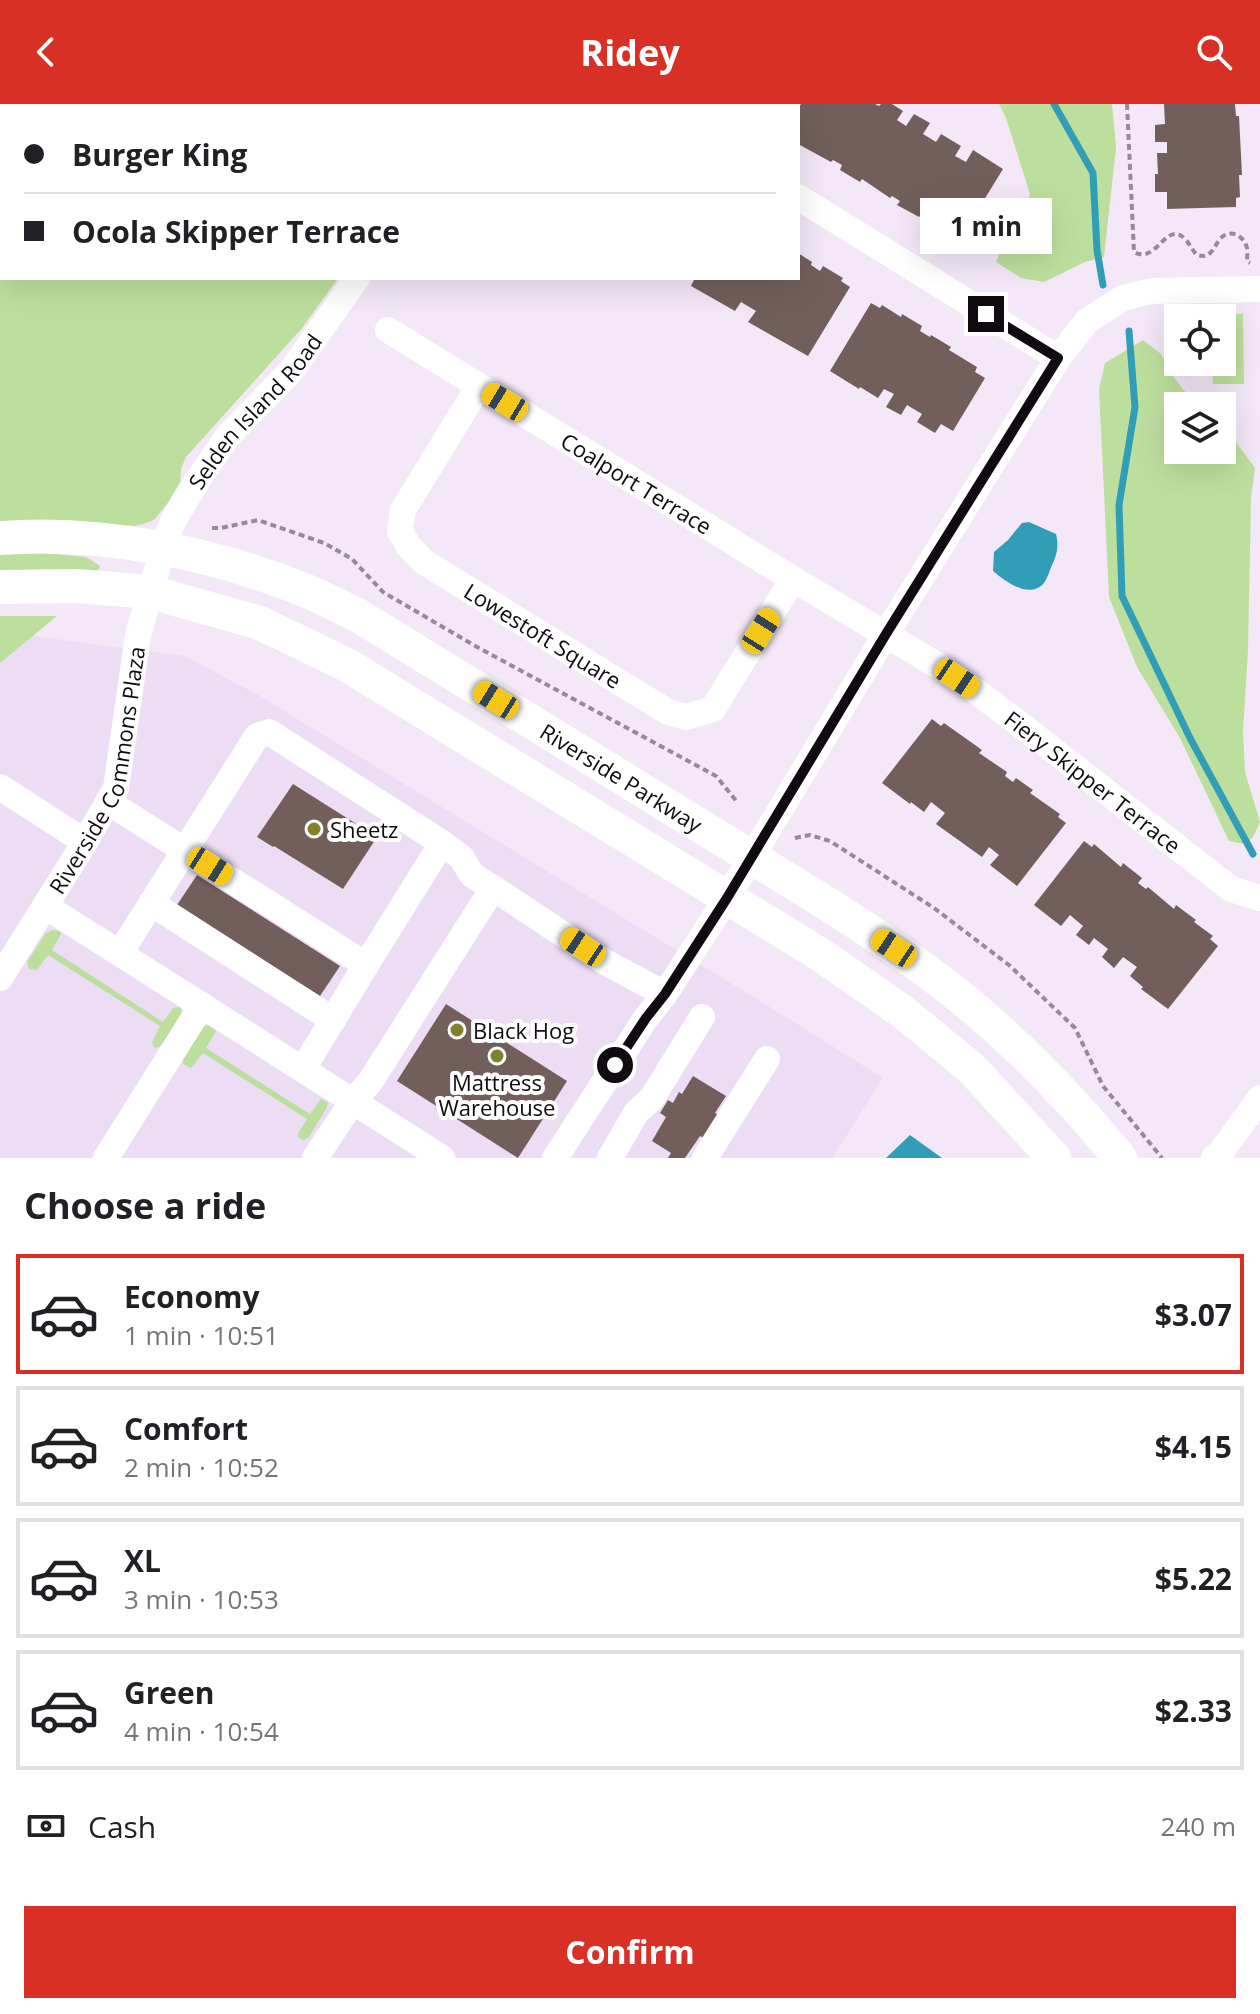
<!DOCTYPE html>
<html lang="en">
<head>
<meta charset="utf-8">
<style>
  :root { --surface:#fff; --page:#f2f2f2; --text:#202124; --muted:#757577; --line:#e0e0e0; --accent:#d93025 }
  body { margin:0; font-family:"Open Sans",sans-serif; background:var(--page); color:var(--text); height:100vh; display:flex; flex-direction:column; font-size:30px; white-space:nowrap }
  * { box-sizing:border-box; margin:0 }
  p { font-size:26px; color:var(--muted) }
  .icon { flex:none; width:44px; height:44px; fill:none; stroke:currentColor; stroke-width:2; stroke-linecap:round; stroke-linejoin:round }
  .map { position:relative; height:1054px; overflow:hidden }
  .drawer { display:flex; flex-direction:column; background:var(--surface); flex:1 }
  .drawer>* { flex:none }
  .hud { position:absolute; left:0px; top:0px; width:800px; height:176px; box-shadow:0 8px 32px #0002; display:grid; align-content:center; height:176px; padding:0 24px; background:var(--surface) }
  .tools { position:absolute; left:1164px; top:200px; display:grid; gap:16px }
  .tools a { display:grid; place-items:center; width:72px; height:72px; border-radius:0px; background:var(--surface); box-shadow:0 8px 32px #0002; font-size:40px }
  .end { position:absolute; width:36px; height:36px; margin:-18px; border:10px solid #0f0b11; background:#fff; box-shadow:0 0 0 4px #fff }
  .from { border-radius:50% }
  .bubble { position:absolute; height:56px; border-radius:0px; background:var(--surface); box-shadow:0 8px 32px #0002; font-size:26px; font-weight:700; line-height:56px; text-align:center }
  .car { position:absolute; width:24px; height:48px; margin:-24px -12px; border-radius:10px; box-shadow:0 0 6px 2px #0007; background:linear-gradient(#f5c518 24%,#345 0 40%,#f5c518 0 76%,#345 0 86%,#f5c518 0) }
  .hud b { display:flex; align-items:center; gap:28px; height:76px; font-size:30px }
  .hud b+b { border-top:2px solid var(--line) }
  .hud i { width:20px; height:20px; background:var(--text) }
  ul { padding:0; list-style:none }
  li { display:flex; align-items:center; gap:24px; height:120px; margin:0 16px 12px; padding:0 8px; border:4px solid var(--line); border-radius:0px }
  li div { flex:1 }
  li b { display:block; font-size:30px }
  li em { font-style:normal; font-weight:700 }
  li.selected { border-color:var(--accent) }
  li>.icon { width:72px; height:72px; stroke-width:1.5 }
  h2 { padding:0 24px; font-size:36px; line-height:96px }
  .pay { display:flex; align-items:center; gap:20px; height:88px; padding:0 24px; font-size:30px }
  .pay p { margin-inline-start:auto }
  .button { display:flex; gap:16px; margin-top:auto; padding:16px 24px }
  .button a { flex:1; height:92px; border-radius:0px; background:var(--accent); color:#fff; font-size:32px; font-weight:700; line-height:92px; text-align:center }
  header { display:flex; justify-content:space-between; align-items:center; height:104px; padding:0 24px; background:var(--accent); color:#fff; font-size:36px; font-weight:700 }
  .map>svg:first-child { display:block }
  .built { fill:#ecdcf4 }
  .green { fill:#bddf9d }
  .water { fill:#309eb7 }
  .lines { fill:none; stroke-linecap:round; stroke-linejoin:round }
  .stream { stroke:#309eb7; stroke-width:7 }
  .building { fill:#725f5c }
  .path { stroke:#948b97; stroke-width:4; stroke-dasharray:6 4; stroke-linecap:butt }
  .minor { stroke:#fff; stroke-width:26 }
  .major { stroke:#fff; stroke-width:34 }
  .route { stroke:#0f0b11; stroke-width:10 }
  .poi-dot { fill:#828028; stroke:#fff; stroke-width:3 }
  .labels { text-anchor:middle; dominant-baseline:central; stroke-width:8; stroke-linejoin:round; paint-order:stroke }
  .street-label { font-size:22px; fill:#0f0b11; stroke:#fff }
  .poi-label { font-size:22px; fill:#0f0b11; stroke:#fff; text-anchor:start }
</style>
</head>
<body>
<header><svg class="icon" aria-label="back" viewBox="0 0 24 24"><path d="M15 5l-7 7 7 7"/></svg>Ridey<svg class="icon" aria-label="search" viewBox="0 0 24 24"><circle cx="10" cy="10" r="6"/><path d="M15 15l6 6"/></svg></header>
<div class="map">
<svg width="1260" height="1054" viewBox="0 0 1260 1054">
  <rect width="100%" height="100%" fill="#f3e7f8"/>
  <!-- built -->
  <path class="built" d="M32 532 185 552 258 591 760 897 883 974 832 1054H0V559Z"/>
  <!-- green -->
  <path class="green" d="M0 0H464L463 2H2V174H338L303 223 186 353 181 365 180 378 167 400 154 416 143 420 134 422 46 416 0 418Z
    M999 0H1112L1116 43 1104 153 1085 158 1044 178 1021 174 996 158 1009 126 1022 114 1030 90 1006 14Z
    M1212 210H1243L1244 280H1213L1212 258H1222V214H1212Z
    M1143 236 1161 250 1173 272 1196 302H1178V346H1222V322L1228 327 1255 364 1251 394 1248 546 1243 627 1245 668 1260 718 1253 733 1245 740 1229 737 1180 634 1137 563 1109 493 1099 285 1105 259Z
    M34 448 86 453 100 462 99 465 96 467H0V450Z
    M0 512H57L0 559Z
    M52 826 60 827 61 830 52 846 163 918 173 904 180 903 182 910 162 941 156 944 153 942 152 938 160 922 48 851 37 866 29 865 27 858 45 830Z
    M209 921 216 927 206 944 310 1010 321 995 328 998 327 1003 309 1033 304 1036 299 1034 298 1030 307 1015 203 949 191 964 183 960V955L204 922Z"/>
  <!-- water -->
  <path class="water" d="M1029 418 1056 430C1059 442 1057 451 1052 461 1050 466 1047 475 1044 479 1029 496 1005 477 993 467L994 448 1008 436 1022 419Z
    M910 1031 942 1054H886Z"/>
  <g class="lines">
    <!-- stream -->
    <path class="stream" d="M1054 0 1093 69 1097 146 1103 181
      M1129 227 1135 303 1119 401 1122 492 1190 634 1253 750"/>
  </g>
  <!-- building -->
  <path class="building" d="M801 0H875L879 2 881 0H892L903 7 897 16 906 22 914 10 930 19 923 30 936 38 941 30 961 42 955 52 966 58 973 46 1003 65 960 135 950 129 949 131 928 118 930 116 921 111 919 113 897 101 900 97 892 92 890 94 862 75 860 78 840 66 842 61 833 56 831 58 798 40V5Z
    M1164 0H1235L1236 12H1239L1242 71H1239L1240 93 1236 94V103L1167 105V88H1155V70H1158L1157 49H1167V38H1155V21L1165 20Z
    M798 149 812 158 811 161 820 167 823 162 843 174 841 177 850 183 808 252 748 218 756 207 741 198 735 207 691 182 695 174H798Z
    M871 199 880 204 882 201 901 213 902 210 922 222 920 227 930 233 931 231 951 243 949 246 977 263 975 268 985 274 953 327 941 320 935 329 917 318 922 310 907 301 901 311 886 303 894 290 884 285 878 294 860 283 859 285 830 267Z
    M932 615 941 622 944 619 982 646 979 649 1007 668 1005 672 1013 678 1016 674 1033 686 1030 689 1060 710 1058 713 1066 719 1017 782 990 761 999 751 989 743 982 753 936 720 945 709 931 698 924 708 911 698 910 700 882 679Z
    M293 680 377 733 343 785 274 742 273 743 257 733Z
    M1084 737 1092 743 1094 740 1121 763 1123 759 1142 774 1138 779 1146 785 1148 783 1174 805 1176 801 1196 816 1194 818 1213 832 1210 835 1218 842 1168 905 1141 885 1143 883 1130 872 1137 863 1123 853 1114 864 1102 853 1108 845 1094 834 1089 841 1076 831 1083 822 1070 811 1061 822 1034 801Z
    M197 771 340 862 320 892 177 801Z
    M446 900 567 977 518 1054 397 977Z
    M693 972 726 992 715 1009 719 1011 704 1034 700 1032 685 1054H668L671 1049 652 1037 666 1013 660 1009 668 996 673 999 679 988 682 990Z"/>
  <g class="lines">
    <!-- path -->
    <path class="path" d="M1127 0 1134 148C1157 161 1166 115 1185 135 1190 140 1192 146 1197 151 1202 152 1206 153 1210 149 1215 145 1217 137 1222 133 1232 125 1244 132 1247 144 1248 148 1247 153 1247 157L1250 159
      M212 424H221L258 416 324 439 352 455 383 488 477 543 716 672 738 699
      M795 734 810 731 830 737 934 804 1009 861 1075 924 1103 982 1162 1054"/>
    <!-- minor -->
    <g class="minor">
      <path d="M480 2 482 0"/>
      <path d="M736 2 738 0"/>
      <path d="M798 93 1058 254"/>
      <path id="s1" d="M388 226 793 475 937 561 977 588 1017 618 1231 785 1260 794"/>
      <path id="s2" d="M479 282 403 406 400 427 409 443 424 458 668 608 686 613 713 605 793 475"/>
      <path d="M0 683 85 738"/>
      <path d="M108 698 366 861 442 739"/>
      <path d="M151 799 333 916"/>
      <path d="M45 802 442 1054"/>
      <path d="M120 849 257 632 269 628 442 739 461 753 472 771 493 784"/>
      <path id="s3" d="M0 874 85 738 116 684 138 531 163 444 173 417 197 377 228 332 292 266 357 174"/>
      <path d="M303 965 366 861"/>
      <path d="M106 1054 202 901"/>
      <path d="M315 1054 353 997 370 978 493 784 605 858 665 890"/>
      <path d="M555 1054 646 914 665 890 727 794 886 530 1058 254 1087 217 1123 194 1151 187 1260 185"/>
      <path d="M610 1054 636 1009 652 994 702 913"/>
      <path d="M705 1054 767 955"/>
      <path d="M1214 1054 1221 1048 1260 994"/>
    </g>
    <!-- major -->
    <g class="major">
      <path id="s4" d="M0 434C101 426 215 449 309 488 326 495 342 504 359 512 467 578 576 645 684 712 765 762 852 812 929 869 1000 921 1064 986 1120 1054"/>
      <path d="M0 483 77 482 150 488 260 519 347 561 821 851 903 908 972 965 1054 1054"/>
    </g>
  </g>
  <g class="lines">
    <!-- route -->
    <path class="route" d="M615 961 646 914 665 890 727 794 886 530 1058 254 986 210"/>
  </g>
  <!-- markers -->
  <g class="poi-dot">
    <circle cx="314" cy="725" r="8"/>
    <circle cx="457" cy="926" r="8"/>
    <circle cx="497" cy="952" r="8"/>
  </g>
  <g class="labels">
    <!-- street labels -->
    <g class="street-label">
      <text stroke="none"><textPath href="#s3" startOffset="634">Selden Island Road</textPath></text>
      <text stroke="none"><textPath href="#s1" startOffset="292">Coalport Terrace</textPath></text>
      <text stroke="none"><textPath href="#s2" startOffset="346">Lowestoft Square</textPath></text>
      <text stroke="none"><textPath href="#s3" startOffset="234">Riverside Commons Plaza</textPath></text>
      <text stroke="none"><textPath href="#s4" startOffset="680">Riverside Parkway</textPath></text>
      <text stroke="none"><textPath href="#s1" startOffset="838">Fiery Skipper Terrace</textPath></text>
    </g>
    <!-- poi labels -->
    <g class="poi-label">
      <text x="330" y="725">Sheetz</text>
      <text x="473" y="926">Black Hog</text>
      <text x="497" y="978" text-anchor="middle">Mattress<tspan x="497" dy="25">Warehouse</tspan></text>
    </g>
  </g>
</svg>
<div class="tools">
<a><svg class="icon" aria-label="locate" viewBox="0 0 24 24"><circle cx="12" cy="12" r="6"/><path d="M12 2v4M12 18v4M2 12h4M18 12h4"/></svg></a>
<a><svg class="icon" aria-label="layers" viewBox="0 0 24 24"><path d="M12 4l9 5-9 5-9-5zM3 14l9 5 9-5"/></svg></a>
</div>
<i class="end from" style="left:615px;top:961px"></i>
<i class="end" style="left:986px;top:210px"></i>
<div class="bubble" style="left:920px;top:94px;width:132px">1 min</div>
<i class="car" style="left:505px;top:298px;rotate:301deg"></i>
<i class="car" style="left:761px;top:527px;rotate:32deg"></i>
<i class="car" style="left:957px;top:574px;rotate:124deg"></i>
<i class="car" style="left:496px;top:596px;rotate:302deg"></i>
<i class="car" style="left:210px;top:762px;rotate:122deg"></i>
<i class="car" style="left:583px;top:843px;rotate:303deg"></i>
<i class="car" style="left:894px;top:844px;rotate:303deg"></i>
<div class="hud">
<b><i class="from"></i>Burger King</b>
<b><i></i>Ocola Skipper Terrace</b>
</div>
</div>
<section class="drawer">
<h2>Choose a ride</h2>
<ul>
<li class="selected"><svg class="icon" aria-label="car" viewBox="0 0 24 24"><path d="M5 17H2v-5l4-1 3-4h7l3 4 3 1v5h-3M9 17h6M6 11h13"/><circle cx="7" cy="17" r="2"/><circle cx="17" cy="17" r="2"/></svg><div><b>Economy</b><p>1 min · 10:51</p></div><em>$3.07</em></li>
<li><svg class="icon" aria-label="car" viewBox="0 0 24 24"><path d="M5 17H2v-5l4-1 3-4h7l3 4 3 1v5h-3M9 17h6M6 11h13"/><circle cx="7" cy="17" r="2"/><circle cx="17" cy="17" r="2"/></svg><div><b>Comfort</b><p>2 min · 10:52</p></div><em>$4.15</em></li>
<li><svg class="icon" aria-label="car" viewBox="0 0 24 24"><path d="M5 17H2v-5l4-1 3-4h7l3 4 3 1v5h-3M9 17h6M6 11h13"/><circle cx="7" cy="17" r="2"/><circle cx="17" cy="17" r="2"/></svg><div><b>XL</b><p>3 min · 10:53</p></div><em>$5.22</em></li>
<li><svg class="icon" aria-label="car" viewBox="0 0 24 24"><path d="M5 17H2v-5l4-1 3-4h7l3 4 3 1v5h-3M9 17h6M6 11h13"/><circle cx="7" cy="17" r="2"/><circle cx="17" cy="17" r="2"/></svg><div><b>Green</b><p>4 min · 10:54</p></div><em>$2.33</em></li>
</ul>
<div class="pay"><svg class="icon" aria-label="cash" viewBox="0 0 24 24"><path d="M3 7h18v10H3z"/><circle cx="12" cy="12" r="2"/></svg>Cash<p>240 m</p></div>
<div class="button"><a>Confirm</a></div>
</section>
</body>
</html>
